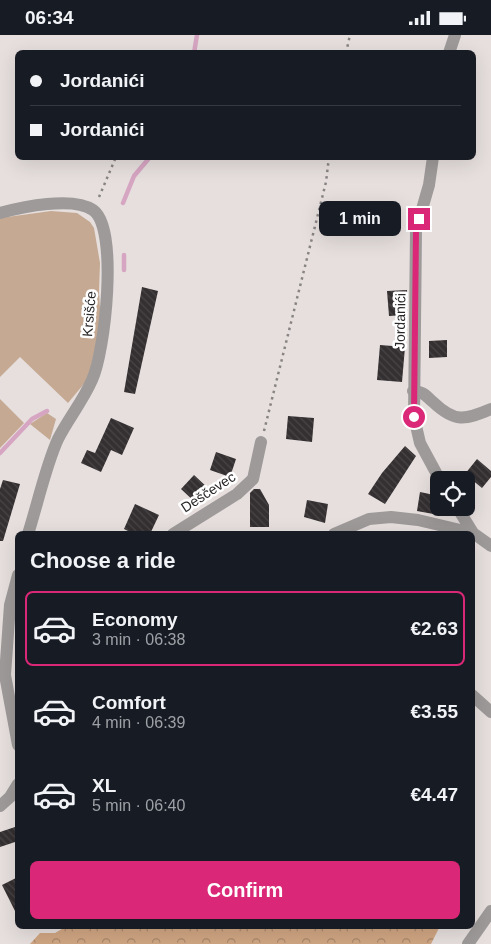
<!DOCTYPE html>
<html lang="en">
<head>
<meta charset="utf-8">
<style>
  :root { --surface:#171b24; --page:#242831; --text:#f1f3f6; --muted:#9ea1a6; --line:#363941; --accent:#db2777 }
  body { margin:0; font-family:Arial,sans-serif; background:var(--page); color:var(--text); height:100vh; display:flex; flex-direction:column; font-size:19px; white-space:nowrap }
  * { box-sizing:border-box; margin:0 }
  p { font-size:16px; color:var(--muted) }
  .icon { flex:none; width:28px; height:28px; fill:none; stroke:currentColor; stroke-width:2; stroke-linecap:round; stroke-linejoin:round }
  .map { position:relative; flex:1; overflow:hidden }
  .drawer { position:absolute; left:15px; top:496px; width:460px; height:398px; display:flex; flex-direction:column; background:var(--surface); border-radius:8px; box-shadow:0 5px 20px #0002 }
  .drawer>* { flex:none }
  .top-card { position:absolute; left:15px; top:15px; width:461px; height:110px; border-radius:8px; box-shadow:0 5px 20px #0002; display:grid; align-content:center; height:110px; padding:0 15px; background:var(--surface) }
  .fabs { position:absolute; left:430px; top:436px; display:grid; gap:10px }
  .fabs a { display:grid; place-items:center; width:45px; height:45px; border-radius:8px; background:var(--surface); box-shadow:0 5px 20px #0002; font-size:25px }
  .end { position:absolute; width:22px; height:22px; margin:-11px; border:6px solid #db2777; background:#fff; box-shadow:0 0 0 2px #fff }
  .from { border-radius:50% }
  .bubble { position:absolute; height:35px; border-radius:8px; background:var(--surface); box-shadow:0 5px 20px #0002; font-size:16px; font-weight:600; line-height:35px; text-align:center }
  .top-card b { display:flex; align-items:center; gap:18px; height:48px; font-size:19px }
  .top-card b+b { border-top:1px solid var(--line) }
  .top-card i { width:12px; height:12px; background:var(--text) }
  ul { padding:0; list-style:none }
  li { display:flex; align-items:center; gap:15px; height:75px; margin:0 10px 8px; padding:0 5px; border:2px solid transparent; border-radius:8px }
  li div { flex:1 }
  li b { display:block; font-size:19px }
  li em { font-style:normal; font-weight:600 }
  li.selected { border-color:var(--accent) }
  li>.icon { width:45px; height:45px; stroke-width:1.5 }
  h2 { padding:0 15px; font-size:22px; line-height:60px }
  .action { display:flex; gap:10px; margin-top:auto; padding:10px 15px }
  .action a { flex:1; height:58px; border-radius:8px; background:var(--accent); color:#fff; font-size:20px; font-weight:600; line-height:58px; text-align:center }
  .status { display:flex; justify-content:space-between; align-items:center; height:35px; padding:0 25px; background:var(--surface); direction:ltr }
  .status svg { height:14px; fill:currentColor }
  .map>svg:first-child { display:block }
  .grass { fill:#c5a992 }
  .forest { fill:url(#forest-crowns) }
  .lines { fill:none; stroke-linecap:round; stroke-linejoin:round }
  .stream { stroke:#d6a5c2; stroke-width:4.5 }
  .building { fill:url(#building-back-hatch) }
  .path { stroke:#898484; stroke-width:2.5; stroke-dasharray:2.5 4; stroke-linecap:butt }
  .street { stroke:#9d9a99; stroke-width:12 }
  .route { stroke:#db2777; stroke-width:6 }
  .labels { text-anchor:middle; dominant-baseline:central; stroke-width:5; stroke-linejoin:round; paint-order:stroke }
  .street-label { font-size:14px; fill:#2a2727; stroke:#fff }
</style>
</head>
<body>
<div class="status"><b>06:34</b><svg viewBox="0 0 49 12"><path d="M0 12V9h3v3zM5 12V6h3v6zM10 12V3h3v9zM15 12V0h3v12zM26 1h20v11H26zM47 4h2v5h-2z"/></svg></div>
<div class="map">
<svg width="491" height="909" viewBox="0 0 491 909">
  <defs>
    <pattern id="forest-crowns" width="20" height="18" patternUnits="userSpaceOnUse" patternTransform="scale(1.25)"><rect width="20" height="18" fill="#d0a683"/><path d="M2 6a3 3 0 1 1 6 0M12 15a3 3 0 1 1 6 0" fill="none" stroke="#a9876b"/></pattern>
    <pattern id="building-back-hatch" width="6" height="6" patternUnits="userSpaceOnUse" patternTransform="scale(1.25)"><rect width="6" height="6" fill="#342f30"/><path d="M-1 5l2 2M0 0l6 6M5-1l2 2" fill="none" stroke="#494445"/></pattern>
  </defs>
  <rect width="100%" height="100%" fill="#e6dfde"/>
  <!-- grass -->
  <path class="grass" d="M51 176 77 178 90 187 94 193 100 228 99 257 101 289 88 344 68 368 20 322 0 342V183Z
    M0 364 24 388 0 413Z
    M47 378 56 384 50 405 30 389Z"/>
  <!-- forest -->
  <path class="forest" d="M67 891H440L431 909H30L40 898H55Z"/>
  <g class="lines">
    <!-- stream -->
    <path class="stream" d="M194 18 197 0
      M123 168 134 141 150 122
      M124 220V235
      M0 418 32 384 47 376"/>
  </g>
  <!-- building -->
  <path class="building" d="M142 252 158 256 135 359 124 357Z
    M407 255V280L389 281 387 256Z
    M447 305V322L429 323V306Z
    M380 310 405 312 402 347 377 345Z
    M288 381 314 383 312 407 286 404Z
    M111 383 134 393 122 420 111 415 101 437 81 428 87 415 95 418Z
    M405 411 416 421 385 469 368 459 382 438Z
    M216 417 236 424 230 442 210 435Z
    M477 424 491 436V442L482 453 465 439Z
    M194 440 209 454 196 468 181 454Z
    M3 445 20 449 3 506H0V454Z
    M254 454H260L269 470V492H250V458Z
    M420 457 439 461V480L417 476Z
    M307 465 328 469 325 488 304 482Z
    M135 469 159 480 150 499H134L124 494Z
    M18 791V806L0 812V797Z
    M18 842V882L2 850Z"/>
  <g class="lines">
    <!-- path -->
    <path class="path" d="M346 18 350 0
      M99 162 116 122
      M264 396 326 147 329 122"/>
    <!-- street -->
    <path class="street" d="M449 18 455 0
      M433 122 429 150 416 195 414 382 420 408 440 445
      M0 178C22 172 73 161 93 175 119 193 105 318 92 345 83 366 68 384 58 404 46 430 37 471 28 499
      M413 356C424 357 425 360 433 367 455 388 465 385 491 374
      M457 472 473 498
      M173 499 237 459 253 444 261 407
      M334 499 369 484 391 482 418 485 473 498 491 511
      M18 540 10 570 5 640 18 710
      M472 660 491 677
      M0 771 10 762 18 749
      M468 909 491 876"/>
  </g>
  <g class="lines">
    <!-- route -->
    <path class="route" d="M414 382 416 195 419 184"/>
  </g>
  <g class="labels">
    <!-- street labels -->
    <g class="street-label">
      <text transform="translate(89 279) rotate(-85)">Krsišće</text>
      <text transform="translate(400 286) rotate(-89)">Jordanići</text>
      <text transform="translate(208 457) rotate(-33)">Deščevec</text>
    </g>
  </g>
</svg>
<div class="fabs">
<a><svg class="icon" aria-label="locate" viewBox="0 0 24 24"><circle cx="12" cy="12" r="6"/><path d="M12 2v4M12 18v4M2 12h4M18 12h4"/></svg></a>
</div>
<i class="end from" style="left:414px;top:382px"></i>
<i class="end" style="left:419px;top:184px"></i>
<div class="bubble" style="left:319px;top:166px;width:82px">1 min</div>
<div class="top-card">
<b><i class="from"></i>Jordanići</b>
<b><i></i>Jordanići</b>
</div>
<section class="drawer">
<h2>Choose a ride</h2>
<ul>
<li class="selected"><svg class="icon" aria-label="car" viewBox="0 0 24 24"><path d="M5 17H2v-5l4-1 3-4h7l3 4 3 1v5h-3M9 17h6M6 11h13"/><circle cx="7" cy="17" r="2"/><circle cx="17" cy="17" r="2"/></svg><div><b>Economy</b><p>3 min · 06:38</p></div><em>€2.63</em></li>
<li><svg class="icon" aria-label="car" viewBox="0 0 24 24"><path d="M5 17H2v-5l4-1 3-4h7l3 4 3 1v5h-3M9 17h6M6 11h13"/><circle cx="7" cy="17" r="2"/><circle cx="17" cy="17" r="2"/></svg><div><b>Comfort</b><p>4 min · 06:39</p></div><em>€3.55</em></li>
<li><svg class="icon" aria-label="car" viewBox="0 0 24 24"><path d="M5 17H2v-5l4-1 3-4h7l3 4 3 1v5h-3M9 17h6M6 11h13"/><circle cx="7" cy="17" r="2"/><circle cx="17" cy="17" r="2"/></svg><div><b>XL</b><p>5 min · 06:40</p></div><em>€4.47</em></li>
</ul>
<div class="action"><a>Confirm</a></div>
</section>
</div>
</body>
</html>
